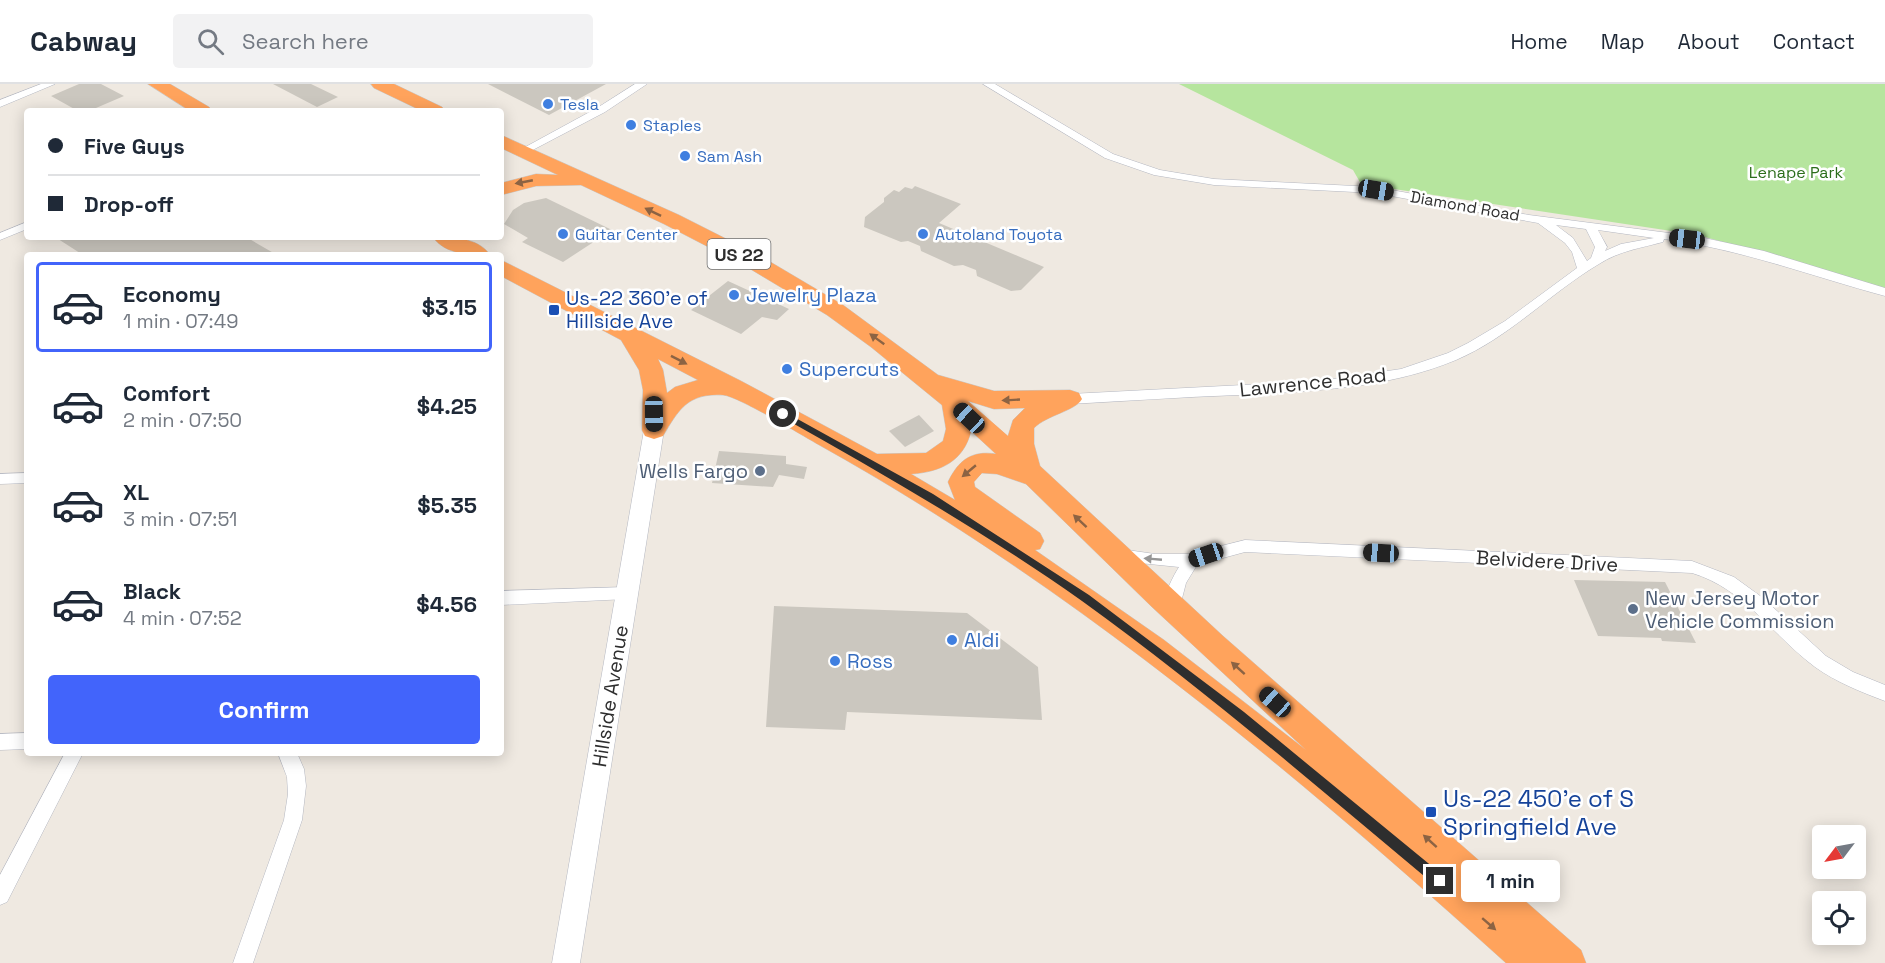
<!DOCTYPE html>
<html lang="en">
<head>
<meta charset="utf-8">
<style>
  :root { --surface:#fff; --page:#f2f2f3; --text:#1f2937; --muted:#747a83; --line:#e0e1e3; --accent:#4264fb }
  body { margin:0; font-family:"Space Grotesk",sans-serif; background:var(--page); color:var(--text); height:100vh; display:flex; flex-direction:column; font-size:22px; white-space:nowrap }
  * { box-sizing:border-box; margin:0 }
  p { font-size:20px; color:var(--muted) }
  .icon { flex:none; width:33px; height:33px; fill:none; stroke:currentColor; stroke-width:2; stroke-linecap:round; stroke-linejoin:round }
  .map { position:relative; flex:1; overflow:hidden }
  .panel { position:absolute; left:24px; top:168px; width:480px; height:504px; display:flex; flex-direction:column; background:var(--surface); border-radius:6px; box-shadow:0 3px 15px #0003 }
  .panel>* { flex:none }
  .guide { position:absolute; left:24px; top:24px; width:480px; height:132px; border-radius:6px; box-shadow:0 3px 15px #0003; display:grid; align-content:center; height:132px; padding:0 24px; background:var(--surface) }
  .needle { width:39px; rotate:238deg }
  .buttons { position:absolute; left:1812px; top:741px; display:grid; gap:12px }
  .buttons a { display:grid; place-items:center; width:54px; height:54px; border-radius:6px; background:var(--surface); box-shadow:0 3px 15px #0003; font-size:30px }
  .end { position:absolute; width:27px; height:27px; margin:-14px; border:8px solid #2e2e2e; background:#fff; box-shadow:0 0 0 3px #fff }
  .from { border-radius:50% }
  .bubble { position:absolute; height:42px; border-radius:6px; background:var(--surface); box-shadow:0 3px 15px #0003; font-size:20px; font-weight:700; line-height:42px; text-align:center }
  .car { position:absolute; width:18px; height:36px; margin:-18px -9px; border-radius:8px; box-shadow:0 0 4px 2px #0007; background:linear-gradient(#222 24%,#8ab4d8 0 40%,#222 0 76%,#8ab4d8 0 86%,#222 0) }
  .guide b { display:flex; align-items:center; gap:21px; height:57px; font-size:22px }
  .guide b+b { border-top:2px solid var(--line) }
  .guide i { width:15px; height:15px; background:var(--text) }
  ul { padding:10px 0 0; list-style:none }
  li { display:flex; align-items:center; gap:18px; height:90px; margin:0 12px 9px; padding:0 12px; border:3px solid transparent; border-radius:6px }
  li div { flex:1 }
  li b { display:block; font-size:22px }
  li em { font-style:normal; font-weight:700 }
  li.on { border-color:var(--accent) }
  li>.icon { width:54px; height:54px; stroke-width:1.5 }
  .primary-button { display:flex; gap:12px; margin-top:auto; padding:12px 24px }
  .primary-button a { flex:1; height:69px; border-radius:6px; background:var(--accent); color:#fff; font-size:24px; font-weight:700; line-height:69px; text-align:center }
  header { display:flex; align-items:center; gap:36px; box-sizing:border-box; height:84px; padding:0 30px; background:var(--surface); border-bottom:2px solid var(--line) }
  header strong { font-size:28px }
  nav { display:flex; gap:33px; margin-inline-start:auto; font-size:21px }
  .search { width:420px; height:54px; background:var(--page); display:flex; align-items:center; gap:15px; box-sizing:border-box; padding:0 21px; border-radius:6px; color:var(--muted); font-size:22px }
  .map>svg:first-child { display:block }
  .green { fill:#b6e59e }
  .building { fill:#cbc7bf }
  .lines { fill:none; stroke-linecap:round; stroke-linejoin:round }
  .street-casing { stroke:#b4b7c1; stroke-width:1 }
  .secondary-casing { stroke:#b4b7c1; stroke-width:1 }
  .highway-casing { stroke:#c9c9c9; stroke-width:1 }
  .street { fill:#fff; fill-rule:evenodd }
  .secondary { fill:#fff; fill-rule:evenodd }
  .highway { fill:#ffa35c; fill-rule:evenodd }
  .oneway { fill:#8c6343 }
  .oneway2 { fill:#969696 }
  .route { fill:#2e2e2e }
  .shop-dot { fill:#3f7fe0; stroke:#fff; stroke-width:2 }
  .transit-dot { fill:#1a4fb4; stroke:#fff; stroke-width:2 }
  .service-dot { fill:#5c6f8a; stroke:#fff; stroke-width:2 }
  .labels { text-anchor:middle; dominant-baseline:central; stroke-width:5; stroke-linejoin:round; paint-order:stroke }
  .far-shop-label { font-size:16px; fill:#366cbe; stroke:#fff; text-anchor:start }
  .far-park-label { font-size:16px; fill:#2c6e1b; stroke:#fff }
  .far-street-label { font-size:16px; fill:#2e2e2e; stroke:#fff }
  .shield { fill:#fff; stroke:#6d6d6d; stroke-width:1.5 }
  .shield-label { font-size:18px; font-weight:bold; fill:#2e2e2e }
  .shop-label { font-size:20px; fill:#366cbe; stroke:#fff; text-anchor:start }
  .transit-label { font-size:20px; fill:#164399; stroke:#fff; text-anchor:start }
  .street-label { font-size:20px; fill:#2e2e2e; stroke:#fff }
  .service-label { font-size:20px; fill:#4e5e75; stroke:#fff; text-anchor:end }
  .near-transit-label { font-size:24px; fill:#164399; stroke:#fff; text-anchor:start }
</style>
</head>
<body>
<header>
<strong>Cabway</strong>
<div class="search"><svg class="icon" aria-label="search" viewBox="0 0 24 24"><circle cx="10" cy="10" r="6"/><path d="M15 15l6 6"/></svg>Search here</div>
<nav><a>Home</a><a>Map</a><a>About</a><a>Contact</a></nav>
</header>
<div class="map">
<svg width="1885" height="879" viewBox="0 0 1885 879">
  <rect width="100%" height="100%" fill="#efe9e1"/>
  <!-- green -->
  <path class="green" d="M1179 0H1885V204L1698 151 1361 100 1353 86Z"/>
  <!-- building -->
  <path class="building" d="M79 0H101L124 12 89 27H78L51 12Z
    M273 0H311L338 13 317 23Z
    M488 0H606L549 31Z
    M915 102 961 120 939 139 1044 183 1021 206 1011 207 977 192 976 186 963 181 954 182 921 167 920 162 908 157 901 158 864 143 865 133 884 118V114L894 106 899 108 905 103 912 105Z
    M546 114 612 146 563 178 522 158 528 154 504 140 513 126 524 119Z
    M55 153H246L277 171H83Z
    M728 197 789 225 777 236 762 233 741 250 691 226Z
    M919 331 934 347 905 363 889 347Z
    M719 367 786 372V380L807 383 804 395 779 391 773 403 712 399Z
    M1574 496 1665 498 1696 559 1662 557 1661 554 1598 552Z
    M774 522 967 529 1038 583 1042 636 847 628 845 646 766 643Z"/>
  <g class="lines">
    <!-- street casing -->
    <g class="street-casing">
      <path id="street" d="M41 0H55L0 23V16Z
        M635 0H647L605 28 527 69 523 70 518 67 597 24Z
        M983 0H995L1113 70 1160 86 1214 95 1375 103 1529 131 1700 153 1764 167 1885 204V212C1811 192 1740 165 1664 155L1663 158C1641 164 1619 167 1599 180 1550 209 1510 253 1456 276 1386 305 1312 307 1238 311 1182 313 1126 317 1070 320L1063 315 1070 310 1320 297 1401 285 1448 269 1468 259 1505 237 1577 184 1572 168 1565 159 1538 139 1375 109 1214 101 1154 91 1105 74ZM1556 141 1586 145 1595 163 1591 174 1587 177 1573 154ZM1598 146 1654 154 1621 160 1605 167 1607 163Z
        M27 138V145L0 156V149Z
        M27 389V399L0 400V390Z
        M1245 456 1692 477 1734 493 1763 514 1826 572 1853 588 1885 601V617C1861 608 1836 598 1815 583 1772 551 1745 505 1692 489L1245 468 1197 481 1186 499 1178 530 1172 532 1166 530C1160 517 1172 494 1179 483L1120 477 1115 475 1112 471 1115 467 1120 465 1155 470H1189Z
        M627 503 633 504 635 509 633 514 627 515 501 521V507Z
        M27 649V665L0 666V650Z
        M65 669H83L7 818 0 821V791Z
        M278 669H297L304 685 306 702 302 736 253 879H233L284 736 288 710 287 693Z"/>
    </g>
    <!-- secondary casing -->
    <g class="secondary-casing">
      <path id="secondary" d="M654 339 661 341 664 346 580 879H552L644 346 647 341Z"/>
    </g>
    <!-- highway casing -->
    <g class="highway-casing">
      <path id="highway" d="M148 0H170L209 23 212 27H190Z
        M371 0H394L442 23 445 27H422L374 4Z
        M501 51 679 131 762 173 843 221 938 291 994 307 1070 306 1079 309 1082 315C1075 327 1047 331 1034 344V360L1040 382 1223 552 1581 866 1586 879H1506C1293 687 1072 502 821 362 803 352 738 312 723 311 688 309 679 325 663 352L654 355 645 352 642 346 643 306 639 286 621 256 501 192V176L741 297 877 370 926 369 943 357 946 345 942 321 871 263 827 231 747 183 664 140 581 101 536 102 501 111V99L536 90 558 91 501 64ZM658 275 698 296 675 303 667 309 663 286ZM968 317 994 325 1025 324 1013 336 1008 352ZM971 347 996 370C971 366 958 377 948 398L955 416 911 390C941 388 964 377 971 347ZM982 389 997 390 1026 400 1152 523 1306 666 1164 556 1035 466 1040 465 1044 457 1040 449 975 403 974 398Z
        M433 153C451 153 478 153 490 171 471 171 445 171 433 153Z"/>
    </g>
    <!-- street -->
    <use href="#street" class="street"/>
    <!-- secondary -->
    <use href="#secondary" class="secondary"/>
    <!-- highway -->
    <use href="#highway" class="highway"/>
  </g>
  <!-- one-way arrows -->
  <defs><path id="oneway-solid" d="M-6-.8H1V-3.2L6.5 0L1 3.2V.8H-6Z" transform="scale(1.5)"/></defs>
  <g class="oneway">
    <use href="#oneway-solid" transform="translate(524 98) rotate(169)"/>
    <use href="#oneway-solid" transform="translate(653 128) rotate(-154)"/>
    <use href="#oneway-solid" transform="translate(877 255) rotate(-144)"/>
    <use href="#oneway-solid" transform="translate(679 276) rotate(27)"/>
    <use href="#oneway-solid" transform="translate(1011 316) rotate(177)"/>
    <use href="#oneway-solid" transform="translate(969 387) rotate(140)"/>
    <use href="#oneway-solid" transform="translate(1080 437) rotate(-137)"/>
    <use href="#oneway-solid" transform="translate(1238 584) rotate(-138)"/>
    <use href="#oneway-solid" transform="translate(1430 757) rotate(-138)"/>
    <use href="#oneway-solid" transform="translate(1489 840) rotate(41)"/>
  </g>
  <use class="oneway2" href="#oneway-solid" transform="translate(1153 475) rotate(-175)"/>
  <!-- route -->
  <path class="route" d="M783 327 933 410 1089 511 1244 628 1445 793 1446 797 1445 802 1440 804 1436 802C1320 705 1205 606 1082 517 986 449 883 390 780 332V328Z"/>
  <!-- markers -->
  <g class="shop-dot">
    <circle cx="548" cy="20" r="6"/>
    <circle cx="631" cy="41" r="6"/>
    <circle cx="685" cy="72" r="6"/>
    <circle cx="563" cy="150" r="6"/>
    <circle cx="923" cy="150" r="6"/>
    <circle cx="734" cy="211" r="6"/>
    <circle cx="787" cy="285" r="6"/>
    <circle cx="952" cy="556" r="6"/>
    <circle cx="835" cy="577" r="6"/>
  </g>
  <g class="transit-dot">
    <rect x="548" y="220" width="12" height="12" rx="3"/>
    <rect x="1425" y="722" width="12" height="12" rx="3"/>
  </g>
  <g class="service-dot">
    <circle cx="760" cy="387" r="6"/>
    <circle cx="1633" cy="525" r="6"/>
  </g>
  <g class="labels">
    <!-- far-shop labels -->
    <g class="far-shop-label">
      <text x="560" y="20">Tesla</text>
      <text x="643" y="41">Staples</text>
      <text x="697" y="72">Sam Ash</text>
      <text x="575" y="150">Guitar Center</text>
      <text x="935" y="150">Autoland Toyota</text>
    </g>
    <!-- far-park labels -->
    <g class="far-park-label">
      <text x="1796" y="88">Lenape Park</text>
    </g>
    <!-- far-street labels -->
    <g class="far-street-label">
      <text transform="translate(1465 122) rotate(10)">Diamond Road</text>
    </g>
    <!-- shield labels -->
    <rect class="shield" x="707.5" y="155" width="63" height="30" rx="4.5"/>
    <g class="shield-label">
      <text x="739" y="170">US 22</text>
    </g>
    <!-- shop labels -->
    <g class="shop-label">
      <text x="746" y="211">Jewelry Plaza</text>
      <text x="799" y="285">Supercuts</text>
      <text x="964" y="556">Aldi</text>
      <text x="847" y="577">Ross</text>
    </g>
    <!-- transit labels -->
    <g class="transit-label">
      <text x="566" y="214">Us-22 360'e of<tspan x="566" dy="23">Hillside Ave</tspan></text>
    </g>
    <!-- street labels -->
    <g class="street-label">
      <text transform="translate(1313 298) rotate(-6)">Lawrence Road</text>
      <text transform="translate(1547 477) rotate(3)">Belvidere Drive</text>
      <text transform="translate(610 612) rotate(-81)">Hillside Avenue</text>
    </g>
    <!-- service labels -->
    <g class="service-label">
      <text x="748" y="387">Wells Fargo</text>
      <text x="1645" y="514" text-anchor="start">New Jersey Motor<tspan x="1645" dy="23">Vehicle Commission</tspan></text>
    </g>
    <!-- near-transit labels -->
    <g class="near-transit-label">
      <text x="1443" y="714">Us-22 450'e of S<tspan x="1443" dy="28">Springfield Ave</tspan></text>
    </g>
  </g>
</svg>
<div class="buttons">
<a><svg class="needle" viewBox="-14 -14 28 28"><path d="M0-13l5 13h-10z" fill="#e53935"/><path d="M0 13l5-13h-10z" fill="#747a83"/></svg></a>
<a><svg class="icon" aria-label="locate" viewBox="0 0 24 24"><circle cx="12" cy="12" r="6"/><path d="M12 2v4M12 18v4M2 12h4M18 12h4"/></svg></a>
</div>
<i class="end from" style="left:783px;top:330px"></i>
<i class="end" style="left:1440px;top:797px"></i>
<div class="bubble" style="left:1461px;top:776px;width:99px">1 min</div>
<i class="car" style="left:1376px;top:106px;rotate:100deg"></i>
<i class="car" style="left:1687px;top:155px;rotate:277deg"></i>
<i class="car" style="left:654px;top:330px;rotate:179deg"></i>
<i class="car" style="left:969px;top:334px;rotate:313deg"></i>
<i class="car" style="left:1381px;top:469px;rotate:273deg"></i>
<i class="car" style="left:1206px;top:471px;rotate:251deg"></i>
<i class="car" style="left:1275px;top:618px;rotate:312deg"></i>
<div class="guide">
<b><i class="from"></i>Five Guys</b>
<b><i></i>Drop-off</b>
</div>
<section class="panel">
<ul>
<li class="on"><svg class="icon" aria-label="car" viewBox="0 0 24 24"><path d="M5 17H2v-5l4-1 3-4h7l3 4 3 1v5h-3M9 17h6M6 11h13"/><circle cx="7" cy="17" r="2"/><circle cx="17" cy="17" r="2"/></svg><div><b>Economy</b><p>1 min · 07:49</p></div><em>$3.15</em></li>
<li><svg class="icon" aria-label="car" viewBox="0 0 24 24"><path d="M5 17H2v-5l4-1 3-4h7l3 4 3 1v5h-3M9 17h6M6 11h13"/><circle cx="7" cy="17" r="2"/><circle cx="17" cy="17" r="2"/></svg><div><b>Comfort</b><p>2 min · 07:50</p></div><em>$4.25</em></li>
<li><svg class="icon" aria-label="car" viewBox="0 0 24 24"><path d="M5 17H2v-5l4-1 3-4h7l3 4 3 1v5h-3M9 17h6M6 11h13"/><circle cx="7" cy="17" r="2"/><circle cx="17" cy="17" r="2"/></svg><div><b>XL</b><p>3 min · 07:51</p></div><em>$5.35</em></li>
<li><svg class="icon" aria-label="car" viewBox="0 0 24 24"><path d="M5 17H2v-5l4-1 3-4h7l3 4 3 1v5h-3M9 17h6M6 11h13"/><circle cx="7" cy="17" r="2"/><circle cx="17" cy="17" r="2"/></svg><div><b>Black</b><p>4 min · 07:52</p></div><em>$4.56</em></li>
</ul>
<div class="primary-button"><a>Confirm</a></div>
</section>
</div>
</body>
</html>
